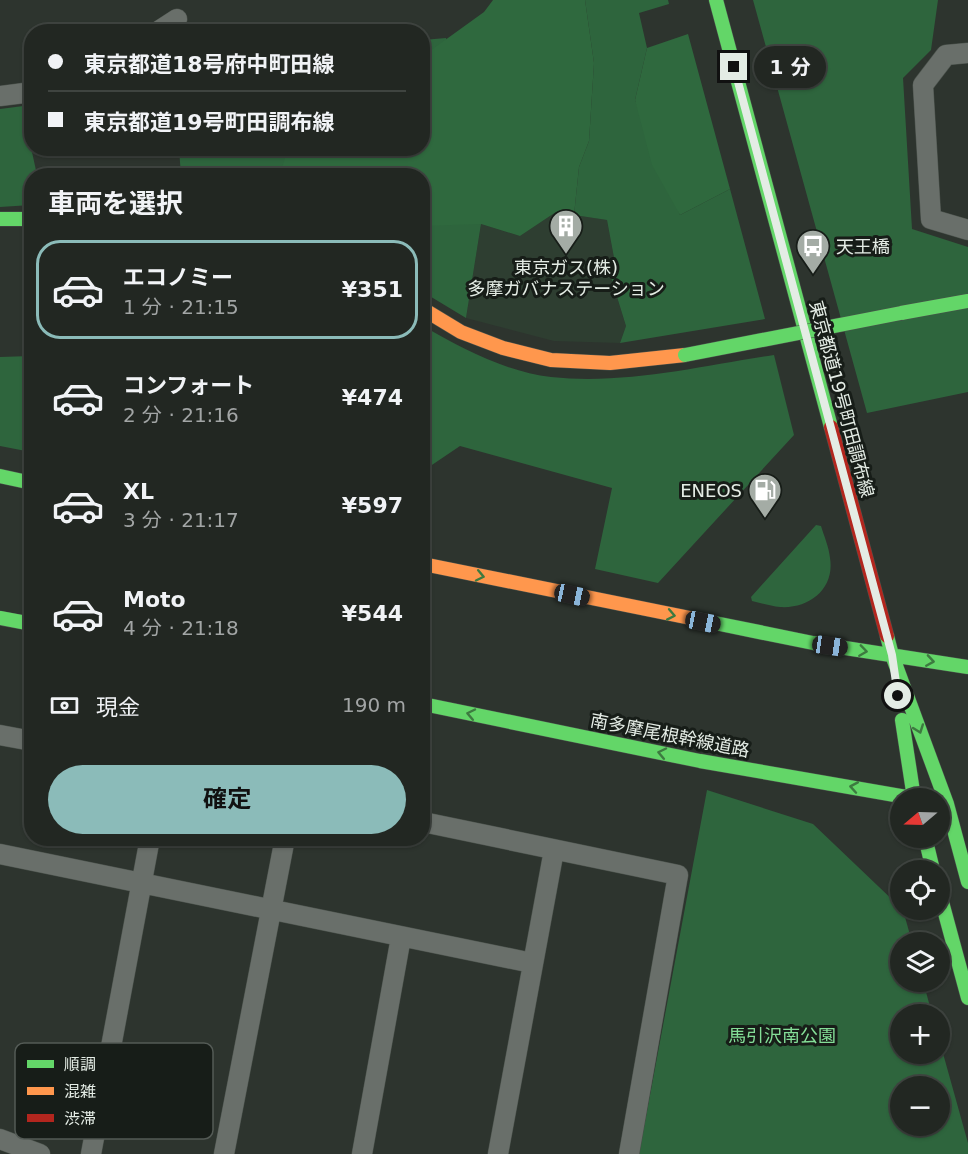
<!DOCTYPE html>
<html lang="ja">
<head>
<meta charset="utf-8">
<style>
  :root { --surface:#222722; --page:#2a2f2a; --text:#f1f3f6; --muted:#a2a5a5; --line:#3f4440; --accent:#8bbbb9 }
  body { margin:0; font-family:"DejaVu Sans","Noto Sans JP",sans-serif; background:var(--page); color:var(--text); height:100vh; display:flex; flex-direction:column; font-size:22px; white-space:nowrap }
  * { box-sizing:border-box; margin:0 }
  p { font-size:20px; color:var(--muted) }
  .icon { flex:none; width:33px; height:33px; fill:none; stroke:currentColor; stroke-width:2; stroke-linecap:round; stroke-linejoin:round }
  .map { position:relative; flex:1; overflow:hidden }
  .details { position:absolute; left:24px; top:168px; width:406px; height:678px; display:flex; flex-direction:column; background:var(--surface); border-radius:24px; box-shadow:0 2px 4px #0004,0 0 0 2px var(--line) }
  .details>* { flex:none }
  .guide { position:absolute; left:24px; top:24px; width:406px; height:132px; border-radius:24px; box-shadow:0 2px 4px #0004,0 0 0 2px var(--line); display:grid; align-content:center; height:132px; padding:0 24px; background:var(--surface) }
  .needle { width:39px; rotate:251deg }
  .tools { position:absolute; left:890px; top:788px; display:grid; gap:12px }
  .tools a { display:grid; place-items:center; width:60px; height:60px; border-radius:50%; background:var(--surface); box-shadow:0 2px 4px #0004,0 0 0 2px var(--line); font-size:30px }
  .end { position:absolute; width:27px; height:27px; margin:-14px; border:8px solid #e4ece5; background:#111; box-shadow:0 0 0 3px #111 }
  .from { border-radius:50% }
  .bubble { position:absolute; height:42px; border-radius:21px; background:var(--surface); box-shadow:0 2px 4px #0004,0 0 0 2px var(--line); font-size:20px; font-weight:700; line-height:42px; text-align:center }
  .car { position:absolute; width:18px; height:36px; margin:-18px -9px; border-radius:8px; box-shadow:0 0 4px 2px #0007; background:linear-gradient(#222 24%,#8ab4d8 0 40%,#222 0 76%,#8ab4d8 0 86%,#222 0) }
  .guide b { display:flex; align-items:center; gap:21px; height:57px; font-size:22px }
  .guide b+b { border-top:2px solid var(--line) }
  .guide i { width:15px; height:15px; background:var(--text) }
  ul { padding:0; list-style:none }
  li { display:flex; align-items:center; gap:18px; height:99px; margin:0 12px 9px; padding:0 12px; border:3px solid transparent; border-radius:24px }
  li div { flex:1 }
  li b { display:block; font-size:22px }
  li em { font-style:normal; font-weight:700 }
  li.active { border-color:var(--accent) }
  li>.icon { width:54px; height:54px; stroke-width:1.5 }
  h2 { padding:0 24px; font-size:27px; line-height:72px }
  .pay { display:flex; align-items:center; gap:15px; height:66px; padding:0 24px; font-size:22px }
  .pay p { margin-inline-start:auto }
  .primary-button { display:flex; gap:12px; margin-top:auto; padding:12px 24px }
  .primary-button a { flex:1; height:69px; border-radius:36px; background:var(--accent); color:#111; font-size:24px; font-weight:700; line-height:69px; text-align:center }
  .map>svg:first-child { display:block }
  .built { fill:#2e3e31 }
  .green { fill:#2e653d; fill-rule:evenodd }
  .forest { fill:#2f693e }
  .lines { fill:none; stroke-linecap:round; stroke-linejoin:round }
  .street-casing { stroke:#4b524c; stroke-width:21 }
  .fast-casing { stroke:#4b524c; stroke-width:15 }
  .slow-casing { stroke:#4b524c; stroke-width:15 }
  .jam-casing { stroke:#4b524c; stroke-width:15 }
  .street { stroke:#696f6a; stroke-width:20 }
  .fast { stroke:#63d668; stroke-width:14 }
  .slow { stroke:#ff974d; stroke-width:14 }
  .jam { stroke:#b3261e; stroke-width:14 }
  .fast-bridge-casing { stroke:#4b524c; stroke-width:15; stroke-linecap:butt }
  .fast-bridge { stroke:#63d668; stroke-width:14 }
  .oneway { stroke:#3d7a40 }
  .route { stroke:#e4ece5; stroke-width:8 }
  .labels { text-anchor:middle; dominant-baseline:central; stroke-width:6; stroke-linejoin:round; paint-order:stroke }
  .poi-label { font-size:18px; fill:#e4ece5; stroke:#171d18; text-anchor:start }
  .street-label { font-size:18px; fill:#e4ece5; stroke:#171d18 }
  .park-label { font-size:18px; fill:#84de97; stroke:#171d18 }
  .key { fill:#171d18; stroke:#545b56; stroke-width:1.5 }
  .key-label { font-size:16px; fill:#e4ece5 }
</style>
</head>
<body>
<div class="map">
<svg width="968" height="1154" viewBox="0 0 968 1154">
  <rect width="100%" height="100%" fill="#2d342e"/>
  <!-- built -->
  <path class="built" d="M556 212 607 220 615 263 609 271 626 326 620 343 554 341 466 318 481 224 520 236Z"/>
  <!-- green -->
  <path class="green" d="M585 0H668L669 4 639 13 647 48 635 100 680 215 730 189 765 319 620 343 626 326 609 271 615 263 607 220 574 215 579 167 589 141 594 63Z
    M753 0H938L931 50 903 78 912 229 968 247V392L867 413Z
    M279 22 287 31H218L221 29Z
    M446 38 504 218 481 224 466 318 423 292V176L181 175 179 149 423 148V40Z
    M31 105 32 148 35 149 32 152 37 175 32 176 31 205 0 207V109Z
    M423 326C461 348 506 372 551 377 625 385 701 366 774 355L794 435 658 583 595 569 612 488 460 446 423 471Z
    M31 356H32L31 452 0 446V357Z
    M816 525 821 526C824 536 829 547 830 558 835 589 809 609 780 607 771 606 761 603 752 601L751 597Z
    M707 790 813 824 900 907V909L903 910 912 942H900V981H923L932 1014H900V1053H939V1039L968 1143V1154H639ZM900 1086H939V1125H900Z"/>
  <!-- forest -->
  <path class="forest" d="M493 0H585L594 63 589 141 579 167 574 215 556 212 520 236 481 224 423 226V176L280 175 287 151 290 149 423 148V56L484 12Z
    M688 34 730 189 680 215 652 165 635 100 647 48Z"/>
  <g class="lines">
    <!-- street casing -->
    <g class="street-casing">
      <path id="street" d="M157 32 177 19
        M968 53 946 55 923 85 931 219 968 230
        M0 96 32 92
        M0 735 32 741
        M423 822 678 875 629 1154
        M0 854C178 889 354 928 532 963
        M0 1139 40 1154
        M91 1154 150 838
        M224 1154 285 838
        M362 1154 401 937
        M498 1154 554 850"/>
    </g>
    <!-- fast casing -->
    <g class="fast-casing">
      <path id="fast" d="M716 0 831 427
        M0 219H32
        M901 313 968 301
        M0 476 32 483
        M0 618 32 624
        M710 622 813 643 968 667
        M887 636 892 655 947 804 968 882
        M423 704 700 761 912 798
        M902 720 914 798
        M925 837 933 870
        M939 891 968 998"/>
    </g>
    <!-- slow casing -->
    <g class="slow-casing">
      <path id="slow" d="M423 309 461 332 503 348 551 360 610 363 685 355
        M423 564 710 622"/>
    </g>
    <!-- jam casing -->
    <g class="jam-casing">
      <path id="jam" d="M831 427 887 636"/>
    </g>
    <!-- street -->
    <use href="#street" class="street"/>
    <!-- fast -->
    <use href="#fast" class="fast"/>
    <!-- slow -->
    <use href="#slow" class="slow"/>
    <!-- jam -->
    <use href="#jam" class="jam"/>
    <!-- fast-bridge casing -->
    <g class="fast-bridge-casing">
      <path id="fast-bridge" d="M685 355 901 313"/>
    </g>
    <!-- fast-bridge -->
    <use href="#fast-bridge" class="fast-bridge"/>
  </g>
  <!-- one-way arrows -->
  <defs><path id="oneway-chevron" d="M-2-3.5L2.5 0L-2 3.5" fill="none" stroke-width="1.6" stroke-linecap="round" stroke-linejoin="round" transform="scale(1.5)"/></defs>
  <g class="oneway">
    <use href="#oneway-chevron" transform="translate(480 576) rotate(12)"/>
    <use href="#oneway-chevron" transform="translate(671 615) rotate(11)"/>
    <use href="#oneway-chevron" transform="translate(863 651) rotate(8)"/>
    <use href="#oneway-chevron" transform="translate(930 661) rotate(9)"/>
    <use href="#oneway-chevron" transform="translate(471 714) rotate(-168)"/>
    <use href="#oneway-chevron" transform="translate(919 729) rotate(70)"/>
    <use href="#oneway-chevron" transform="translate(662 753) rotate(-168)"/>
    <use href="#oneway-chevron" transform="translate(854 787) rotate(-170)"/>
  </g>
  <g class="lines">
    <!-- route -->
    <path class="route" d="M734 67 892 655 898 696"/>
  </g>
  <!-- icons -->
  <defs>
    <g id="building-pin" transform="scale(1.725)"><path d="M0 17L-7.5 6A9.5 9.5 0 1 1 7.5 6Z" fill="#a4aca5" stroke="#171d18"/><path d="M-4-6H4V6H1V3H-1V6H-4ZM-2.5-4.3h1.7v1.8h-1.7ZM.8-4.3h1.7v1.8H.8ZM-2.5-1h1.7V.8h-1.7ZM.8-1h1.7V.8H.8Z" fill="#fff"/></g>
    <g id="bus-pin" transform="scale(1.725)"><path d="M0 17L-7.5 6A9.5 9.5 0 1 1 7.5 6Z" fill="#a4aca5" stroke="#171d18"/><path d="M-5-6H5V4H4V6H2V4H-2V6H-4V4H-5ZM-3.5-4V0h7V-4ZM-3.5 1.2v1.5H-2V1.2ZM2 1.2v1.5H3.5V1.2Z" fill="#fff"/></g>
    <g id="fuel-pin" transform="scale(1.725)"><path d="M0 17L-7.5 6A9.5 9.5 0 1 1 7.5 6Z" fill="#a4aca5" stroke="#171d18"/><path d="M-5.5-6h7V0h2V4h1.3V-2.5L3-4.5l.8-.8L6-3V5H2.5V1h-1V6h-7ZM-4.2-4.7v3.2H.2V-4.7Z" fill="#fff"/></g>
  </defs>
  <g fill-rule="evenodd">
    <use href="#building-pin" x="566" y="226"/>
    <use href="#bus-pin" x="813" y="246"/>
    <use href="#fuel-pin" x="765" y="490"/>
  </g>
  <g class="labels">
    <!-- poi labels -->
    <g class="poi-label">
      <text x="836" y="246">天王橋</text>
      <text x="566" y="267" text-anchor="middle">東京ガス(株)<tspan x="566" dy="21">多摩ガバナステーション</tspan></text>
      <text x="742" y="490" text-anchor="end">ENEOS</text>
    </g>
    <!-- street labels -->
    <g class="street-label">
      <text transform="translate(842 399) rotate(75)">東京都道19号町田調布線</text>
      <text transform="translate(670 735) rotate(11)">南多摩尾根幹線道路</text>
    </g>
    <!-- park labels -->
    <g class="park-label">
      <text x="782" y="1035">馬引沢南公園</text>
    </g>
  </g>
  <!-- legend -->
  <rect x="15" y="1043" width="198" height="96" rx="9" class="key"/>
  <rect x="27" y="1060" width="27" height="8" fill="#63d668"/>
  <rect x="27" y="1087" width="27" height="8" fill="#ff974d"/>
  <rect x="27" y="1114" width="27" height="8" fill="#b3261e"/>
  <g class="key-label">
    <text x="64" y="1070">順調</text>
    <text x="64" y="1097">混雑</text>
    <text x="64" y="1124">渋滞</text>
  </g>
</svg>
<div class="tools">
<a><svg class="needle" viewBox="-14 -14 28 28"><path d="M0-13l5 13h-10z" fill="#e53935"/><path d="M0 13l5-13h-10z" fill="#a2a5a5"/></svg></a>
<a><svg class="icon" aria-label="locate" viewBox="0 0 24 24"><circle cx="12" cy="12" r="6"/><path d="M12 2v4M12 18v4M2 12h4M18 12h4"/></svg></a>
<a><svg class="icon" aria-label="layers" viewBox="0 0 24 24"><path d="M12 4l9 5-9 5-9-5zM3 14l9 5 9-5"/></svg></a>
<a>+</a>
<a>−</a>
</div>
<i class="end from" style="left:898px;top:696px"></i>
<i class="end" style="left:734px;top:67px"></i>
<div class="bubble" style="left:754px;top:46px;width:72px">1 分</div>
<i class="car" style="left:572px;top:595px;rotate:102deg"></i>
<i class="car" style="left:703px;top:622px;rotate:101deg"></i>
<i class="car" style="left:830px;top:646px;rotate:98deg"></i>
<div class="guide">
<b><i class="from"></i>東京都道18号府中町田線</b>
<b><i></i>東京都道19号町田調布線</b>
</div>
<section class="details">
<h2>車両を選択</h2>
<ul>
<li class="active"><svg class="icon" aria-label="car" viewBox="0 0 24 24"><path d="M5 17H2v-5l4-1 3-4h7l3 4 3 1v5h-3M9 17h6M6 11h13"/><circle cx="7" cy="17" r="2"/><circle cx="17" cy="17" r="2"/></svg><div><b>エコノミー</b><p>1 分 · 21:15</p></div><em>¥351</em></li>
<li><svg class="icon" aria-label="car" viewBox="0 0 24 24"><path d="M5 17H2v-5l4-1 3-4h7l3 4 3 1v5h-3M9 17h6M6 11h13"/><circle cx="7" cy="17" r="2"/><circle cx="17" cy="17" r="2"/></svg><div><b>コンフォート</b><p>2 分 · 21:16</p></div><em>¥474</em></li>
<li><svg class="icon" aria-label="car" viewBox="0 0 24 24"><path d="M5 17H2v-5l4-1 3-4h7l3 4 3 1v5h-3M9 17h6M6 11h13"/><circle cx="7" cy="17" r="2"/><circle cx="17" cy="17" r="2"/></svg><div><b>XL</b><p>3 分 · 21:17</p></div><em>¥597</em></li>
<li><svg class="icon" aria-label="car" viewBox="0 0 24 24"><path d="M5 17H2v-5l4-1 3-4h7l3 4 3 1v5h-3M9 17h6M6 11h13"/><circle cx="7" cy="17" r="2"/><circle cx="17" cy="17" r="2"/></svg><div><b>Moto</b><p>4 分 · 21:18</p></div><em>¥544</em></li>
</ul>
<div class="pay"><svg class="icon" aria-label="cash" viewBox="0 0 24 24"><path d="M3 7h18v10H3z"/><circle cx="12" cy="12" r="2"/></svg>現金<p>190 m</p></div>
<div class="primary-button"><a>確定</a></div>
</section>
</div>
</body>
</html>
